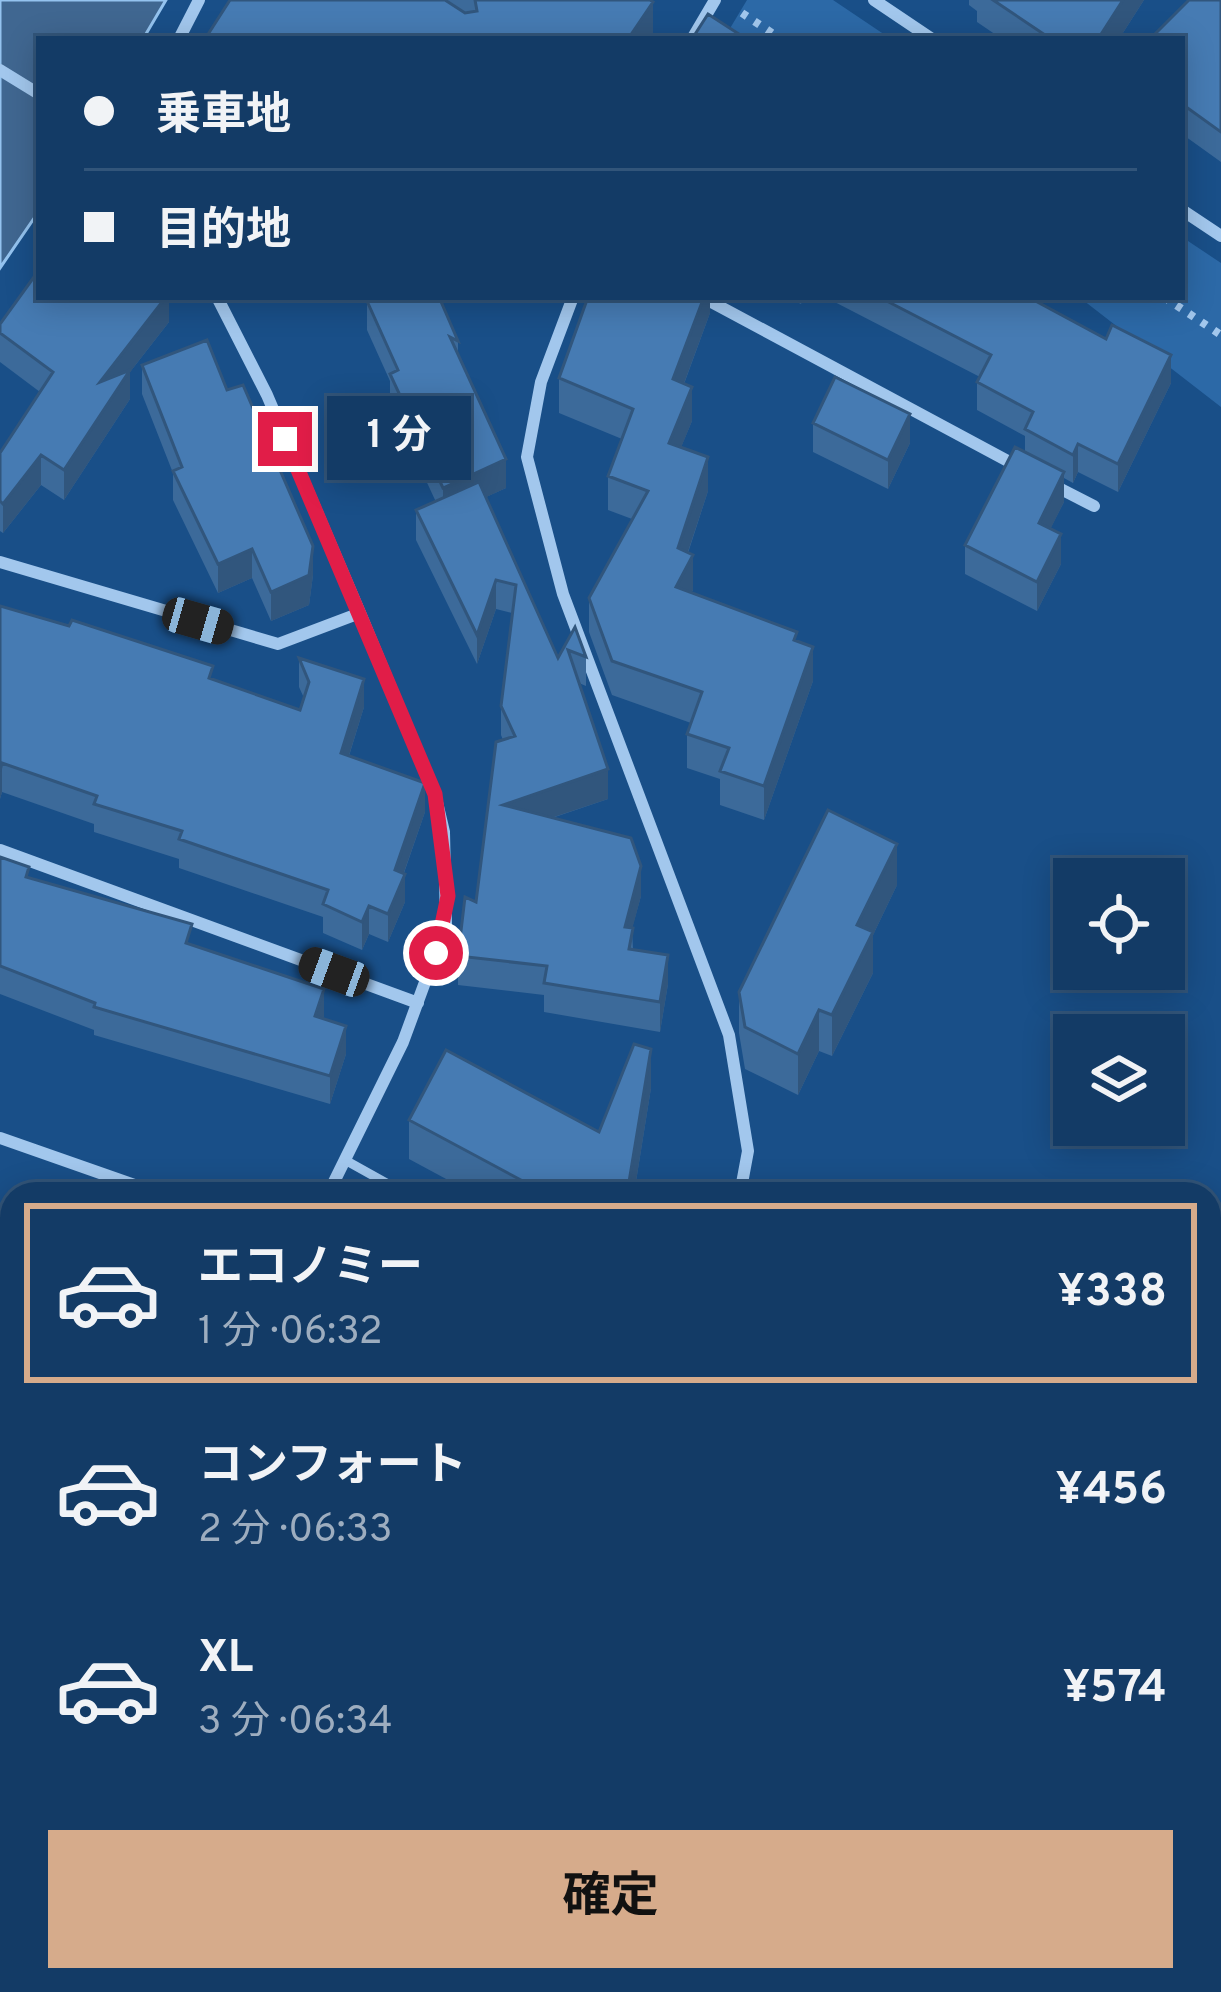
<!DOCTYPE html>
<html lang="ja">
<head>
<meta charset="utf-8">
<style>
  :root { --surface:#133b66; --page:#1c426c; --text:#f1f3f6; --muted:#9dadbf; --line:#32557a; --accent:#d6ab8b }
  body { margin:0; font-family:Overpass,"Noto Sans JP",sans-serif; background:var(--page); color:var(--text); height:100vh; display:flex; flex-direction:column; font-size:45px; white-space:nowrap }
  * { box-sizing:border-box; margin:0 }
  p { font-size:39px; color:var(--muted) }
  .icon { flex:none; width:66px; height:66px; fill:none; stroke:currentColor; stroke-width:2; stroke-linecap:round; stroke-linejoin:round }
  .map { position:relative; flex:1; overflow:hidden }
  .drawer { position:absolute; left:0px; top:1182px; width:1221px; height:810px; display:flex; flex-direction:column; background:var(--surface); border-radius:36px 36px 0 0; box-shadow:0 6px 30px #0003,0 0 0 3px var(--line) }
  .drawer>* { flex:none }
  .banner { position:absolute; left:36px; top:36px; width:1149px; height:264px; border-radius:0px; box-shadow:0 6px 30px #0003,0 0 0 3px var(--line); display:grid; align-content:center; height:264px; padding:0 48px; background:var(--surface) }
  .controls { position:absolute; left:1053px; top:858px; display:grid; gap:24px }
  .controls a { display:grid; place-items:center; width:132px; height:132px; border-radius:0px; background:var(--surface); box-shadow:0 6px 30px #0003,0 0 0 3px var(--line); font-size:60px }
  .end { position:absolute; width:54px; height:54px; margin:-27px; border:15px solid #e11d48; background:#fff; box-shadow:0 0 0 6px #fff }
  .from { border-radius:50% }
  .bubble { position:absolute; height:84px; border-radius:0px; background:var(--surface); box-shadow:0 6px 30px #0003,0 0 0 3px var(--line); font-size:39px; font-weight:700; line-height:84px; text-align:center }
  .car { position:absolute; width:36px; height:72px; margin:-36px -18px; border-radius:15px; box-shadow:0 0 9px 3px #0007; background:linear-gradient(#222 24%,#8ab4d8 0 40%,#222 0 76%,#8ab4d8 0 86%,#222 0) }
  .banner b { display:flex; align-items:center; gap:42px; height:114px; font-size:45px }
  .banner b+b { border-top:3px solid var(--line) }
  .banner i { width:30px; height:30px; background:var(--text) }
  ul { padding:21px 0 0; list-style:none }
  li { display:flex; align-items:center; gap:36px; height:180px; margin:0 24px 18px; padding:0 24px; border:6px solid transparent; border-radius:0px }
  li div { flex:1 }
  li b { display:block; font-size:45px }
  li em { font-style:normal; font-weight:700 }
  li.active { border-color:var(--accent) }
  li>.icon { width:108px; height:108px; stroke-width:1.5 }
  .cta { display:flex; gap:24px; margin-top:auto; padding:24px 48px }
  .cta a { flex:1; height:138px; border-radius:0px; background:var(--accent); color:#111; font-size:48px; font-weight:700; line-height:138px; text-align:center }
  .map>svg:first-child { display:block }
  .green { fill:#2c69a7 }
  .water { fill:#406791; stroke:#94c3ef; stroke-width:3 }
  .lines { fill:none; stroke-linecap:round; stroke-linejoin:round }
  .path { stroke:#a2c7ed; stroke-width:8; stroke-dasharray:6 9; stroke-linecap:butt }
  .service { stroke:#a2c7ed; stroke-width:9 }
  .minor { stroke:#a2c7ed; stroke-width:12 }
  .secondary { stroke:#cee3f9; stroke-width:24 }
  .wall { fill:#3c6a9a }
  .shaded-wall { fill:#31567d }
  .building { fill:#467bb3; stroke:#31567d; stroke-width:3 }
  .route { stroke:#e11d48; stroke-width:15 }
</style>
</head>
<body>
<div class="map">
<svg width="1221" height="1992" viewBox="0 0 1221 1992">
  <rect width="100%" height="100%" fill="#194f88"/>
  <!-- green -->
  <path class="green" d="M747 0H833L891 39H742L729 30Z
    M1182 237 1221 263V407L1079 297H1182Z"/>
  <!-- water -->
  <path class="water" d="M0 0H166L143 39H39V211L0 268Z"/>
  <g class="lines">
    <!-- path -->
    <path class="path" d="M742 13 781 39
      M1164 297 1221 335"/>
    <!-- service -->
    <path class="service" d="M345 1160 406 1194
      M1209 1847 1221 1865
      M534 1992 538 1980"/>
    <!-- minor -->
    <path class="minor" d="M874 0 932 39
      M179 39 199 0
      M692 39 715 0
      M0 70 39 94
      M1182 210 1221 236
      M217 297 267 395 360 613 435 794 444 832 446 925 403 1042 328 1194
      M573 297 541 382 527 457 563 594 729 1035 748 1151 740 1194
      M702 297 1019 467
      M1053 485 1094 506
      M0 562 278 644 360 613
      M0 850 418 1003
      M0 1138 160 1194
      M1209 1629H1221
      M0 1797 12 1776
      M828 1980 830 1992
      M937 1980 971 1992"/>
    <!-- secondary -->
    <path class="secondary" d="M0 1943 12 1947
      M113 1980 150 1992"/>
  </g>
  <!-- wall -->
  <path class="wall" d="M230 0H650L653 36 651 39H205Z
    M969 0H1144L1119 39H1002L977 22V11L969 5Z
    M1221 0V162L1182 134V39Z
    M169 297V322L130 372V399L64 500 41 485 3 533 0 531V453L40 392 0 362V324Z
    M710 297V313L684 384 692 421 681 447 708 491 688 553 693 590 691 593 797 641 813 681 764 820 720 805V779L687 768V734L691 723 612 695 589 632V598L632 519 608 510V476L622 439 559 413V378Z
    M786 297H804L801 304Z
    M825 297H1028L1171 383 1118 492 1078 472 1073 483 1064 478V502L1050 529 1061 564 1037 611 965 574V545L1025 452V436L977 410V382L980 377Z
    M367 301 458 341V356L506 488 486 497 558 658 575 627 586 657V686L579 683 608 799 552 818 641 896 632 928 633 949 668 984 660 1032 544 1012V995L458 985V956L476 902 503 740 501 735V706L512 613 496 609 477 664 416 540V510L436 502 390 403V381L367 330Z
    M142 365 227 390 313 575 309 605 271 621 252 578 218 593 173 500V473L142 394Z
    M813 423 910 443 888 489 813 452Z
    M0 606 300 710 304 698 299 687V658L364 707 349 756 425 812 404 873 405 902 388 942 369 934 362 950 323 933V917L179 868V859L94 832V824L2 792 0 799Z
    M0 857 29 878 192 945 323 1018 346 1054 330 1104 94 1035V1030L0 994Z
    M897 885 873 935V973L832 1056 819 1051 798 1095 745 1069 739 1033V992Z
    M651 1088 634 1194H474L409 1159V1120L599 1132Z
    M0 1341 12 1346V1653L0 1648Z
    M1209 1477 1221 1478V1582L1209 1583Z
    M1221 1667V1775L1209 1767V1680Z
    M327 1980H486L482 1992H381L354 1982 351 1989Z
    M557 1980H665L661 1992H631L615 1986Z"/>
  <!-- shaded-wall -->
  <path class="shaded-wall" d="M1123 0H1144L1119 39H1098Z
    M653 2V36L651 39H628Z
    M166 297H169V322L130 372V399L64 500V470L100 382Z
    M704 297H710V313L673 413V379Z
    M1171 355V383L1118 492V464Z
    M692 387V421L669 477V443Z
    M910 414V443L888 489V460Z
    M1078 444V472L1073 483V455Z
    M41 455V485L3 533V504Z
    M708 457V491L678 582V548Z
    M506 459V488L443 517V488Z
    M1064 472V502L1039 552V523Z
    M1061 534V564L1037 611V582Z
    M313 546V575L309 605 271 621V592Z
    M252 549V578L218 593V564Z
    M693 555V590L676 621V587Z
    M496 580V609L477 664V635Z
    M813 647V681L764 820V786Z
    M364 679V707L341 781V753Z
    M2 763V792L0 799V771Z
    M608 769V799L503 834V805Z
    M425 783V812L396 895 405 874V902L388 942V914L395 870Z
    M897 844V885L873 935V973L832 1056V1015L857 925Z
    M641 866V896L625 956V927Z
    M369 906V934L362 950V922Z
    M668 955V984L660 1032V1002Z
    M324 989V1017L315 1044V1016Z
    M819 1010V1051L798 1095V1054Z
    M346 1026V1054L330 1104V1076Z
    M651 1049V1088L634 1194H627Z
    M476 1980H486L482 1992H471Z
    M604 1980H615L613 1992H600Z
    M658 1980H665L661 1992H658Z
    M941 1980H946V1992H937Z"/>
  <!-- building -->
  <path class="building" d="M230 0H445L465 13 477 11 475 0H650L653 2 628 39H348L342 35 339 39H205Z
    M993 0H1123L1098 39H1051Z
    M1189 0H1221V132L1182 104V39H1150Z
    M708 14 745 38V39H692Z
    M39 270V297H166L100 382 130 370 64 470 41 455 3 504 0 501V453L53 372 0 333V324Z
    M370 297H439L458 341 450 337 506 459 443 488 390 374 398 370 367 301Z
    M588 297H704L673 379 692 387 669 443 708 457 678 548 693 555 676 587 797 632 794 640 813 647 764 786 720 771 729 748 687 734 702 692 612 661 589 598 648 491 608 476 633 409 559 378Z
    M879 297H1028L1106 339 1112 325 1171 355 1118 464 1078 444 1073 455 1025 429 1033 412 977 382 991 355Z
    M207 340 227 390 243 385 313 546 309 575 271 592 252 549 218 564 173 471 182 467 142 365Z
    M835 377 910 414 888 460 813 423Z
    M1015 447 1064 472 1039 523 1061 534 1037 582 965 545Z
    M479 482 558 658 575 627 586 657 568 650 608 769 503 805 631 838 641 866 625 927 633 928 629 949 668 955 660 1002 544 983 547 966 458 956 465 897 476 902 496 742 515 736 501 706 516 585 496 580 477 635 416 510Z
    M0 606 69 626 72 620 213 666 209 678 300 710 309 682 299 658 364 679 341 753 425 783 395 870 405 874 388 914 369 906 362 922 323 904 328 890 179 839 182 831 94 804 97 796 2 763 0 771Z
    M828 810 897 844 857 925 873 932 832 1015 819 1010 798 1054 745 1027 739 992Z
    M0 857 29 867 26 877 192 924 186 943 324 989 315 1016 346 1026 330 1076 94 1007 95 1003 0 966Z
    M634 1044 651 1049 627 1194H547L409 1120 446 1050 599 1132Z
    M0 1341 12 1346V1602L0 1597Z
    M1209 1477 1221 1478V1553L1209 1554Z
    M1219 1666 1221 1667V1747L1209 1738V1680Z
    M1221 1872V1992H1021L1025 1980H1209V1886L1215 1884Z
    M430 1980H476L471 1992H464Z
    M557 1980H604L600 1992H553Z
    M743 1980H795L828 1992H738Z
    M854 1980H941L937 1992H850Z"/>
  <g class="lines">
    <!-- route -->
    <path class="route" d="M285 439 435 794 448 896 436 953"/>
  </g>
</svg>
<div class="controls">
<a><svg class="icon" aria-label="locate" viewBox="0 0 24 24"><circle cx="12" cy="12" r="6"/><path d="M12 2v4M12 18v4M2 12h4M18 12h4"/></svg></a>
<a><svg class="icon" aria-label="layers" viewBox="0 0 24 24"><path d="M12 4l9 5-9 5-9-5zM3 14l9 5 9-5"/></svg></a>
</div>
<i class="end from" style="left:436px;top:953px"></i>
<i class="end" style="left:285px;top:439px"></i>
<div class="bubble" style="left:327px;top:396px;width:144px">1 分</div>
<i class="car" style="left:198px;top:621px;rotate:106deg"></i>
<i class="car" style="left:334px;top:972px;rotate:290deg"></i>
<div class="banner">
<b><i class="from"></i>乗車地</b>
<b><i></i>目的地</b>
</div>
<section class="drawer">
<ul>
<li class="active"><svg class="icon" aria-label="car" viewBox="0 0 24 24"><path d="M5 17H2v-5l4-1 3-4h7l3 4 3 1v5h-3M9 17h6M6 11h13"/><circle cx="7" cy="17" r="2"/><circle cx="17" cy="17" r="2"/></svg><div><b>エコノミー</b><p>1 分 · 06:32</p></div><em>¥338</em></li>
<li><svg class="icon" aria-label="car" viewBox="0 0 24 24"><path d="M5 17H2v-5l4-1 3-4h7l3 4 3 1v5h-3M9 17h6M6 11h13"/><circle cx="7" cy="17" r="2"/><circle cx="17" cy="17" r="2"/></svg><div><b>コンフォート</b><p>2 分 · 06:33</p></div><em>¥456</em></li>
<li><svg class="icon" aria-label="car" viewBox="0 0 24 24"><path d="M5 17H2v-5l4-1 3-4h7l3 4 3 1v5h-3M9 17h6M6 11h13"/><circle cx="7" cy="17" r="2"/><circle cx="17" cy="17" r="2"/></svg><div><b>XL</b><p>3 分 · 06:34</p></div><em>¥574</em></li>
</ul>
<div class="cta"><a>確定</a></div>
</section>
</div>
</body>
</html>
